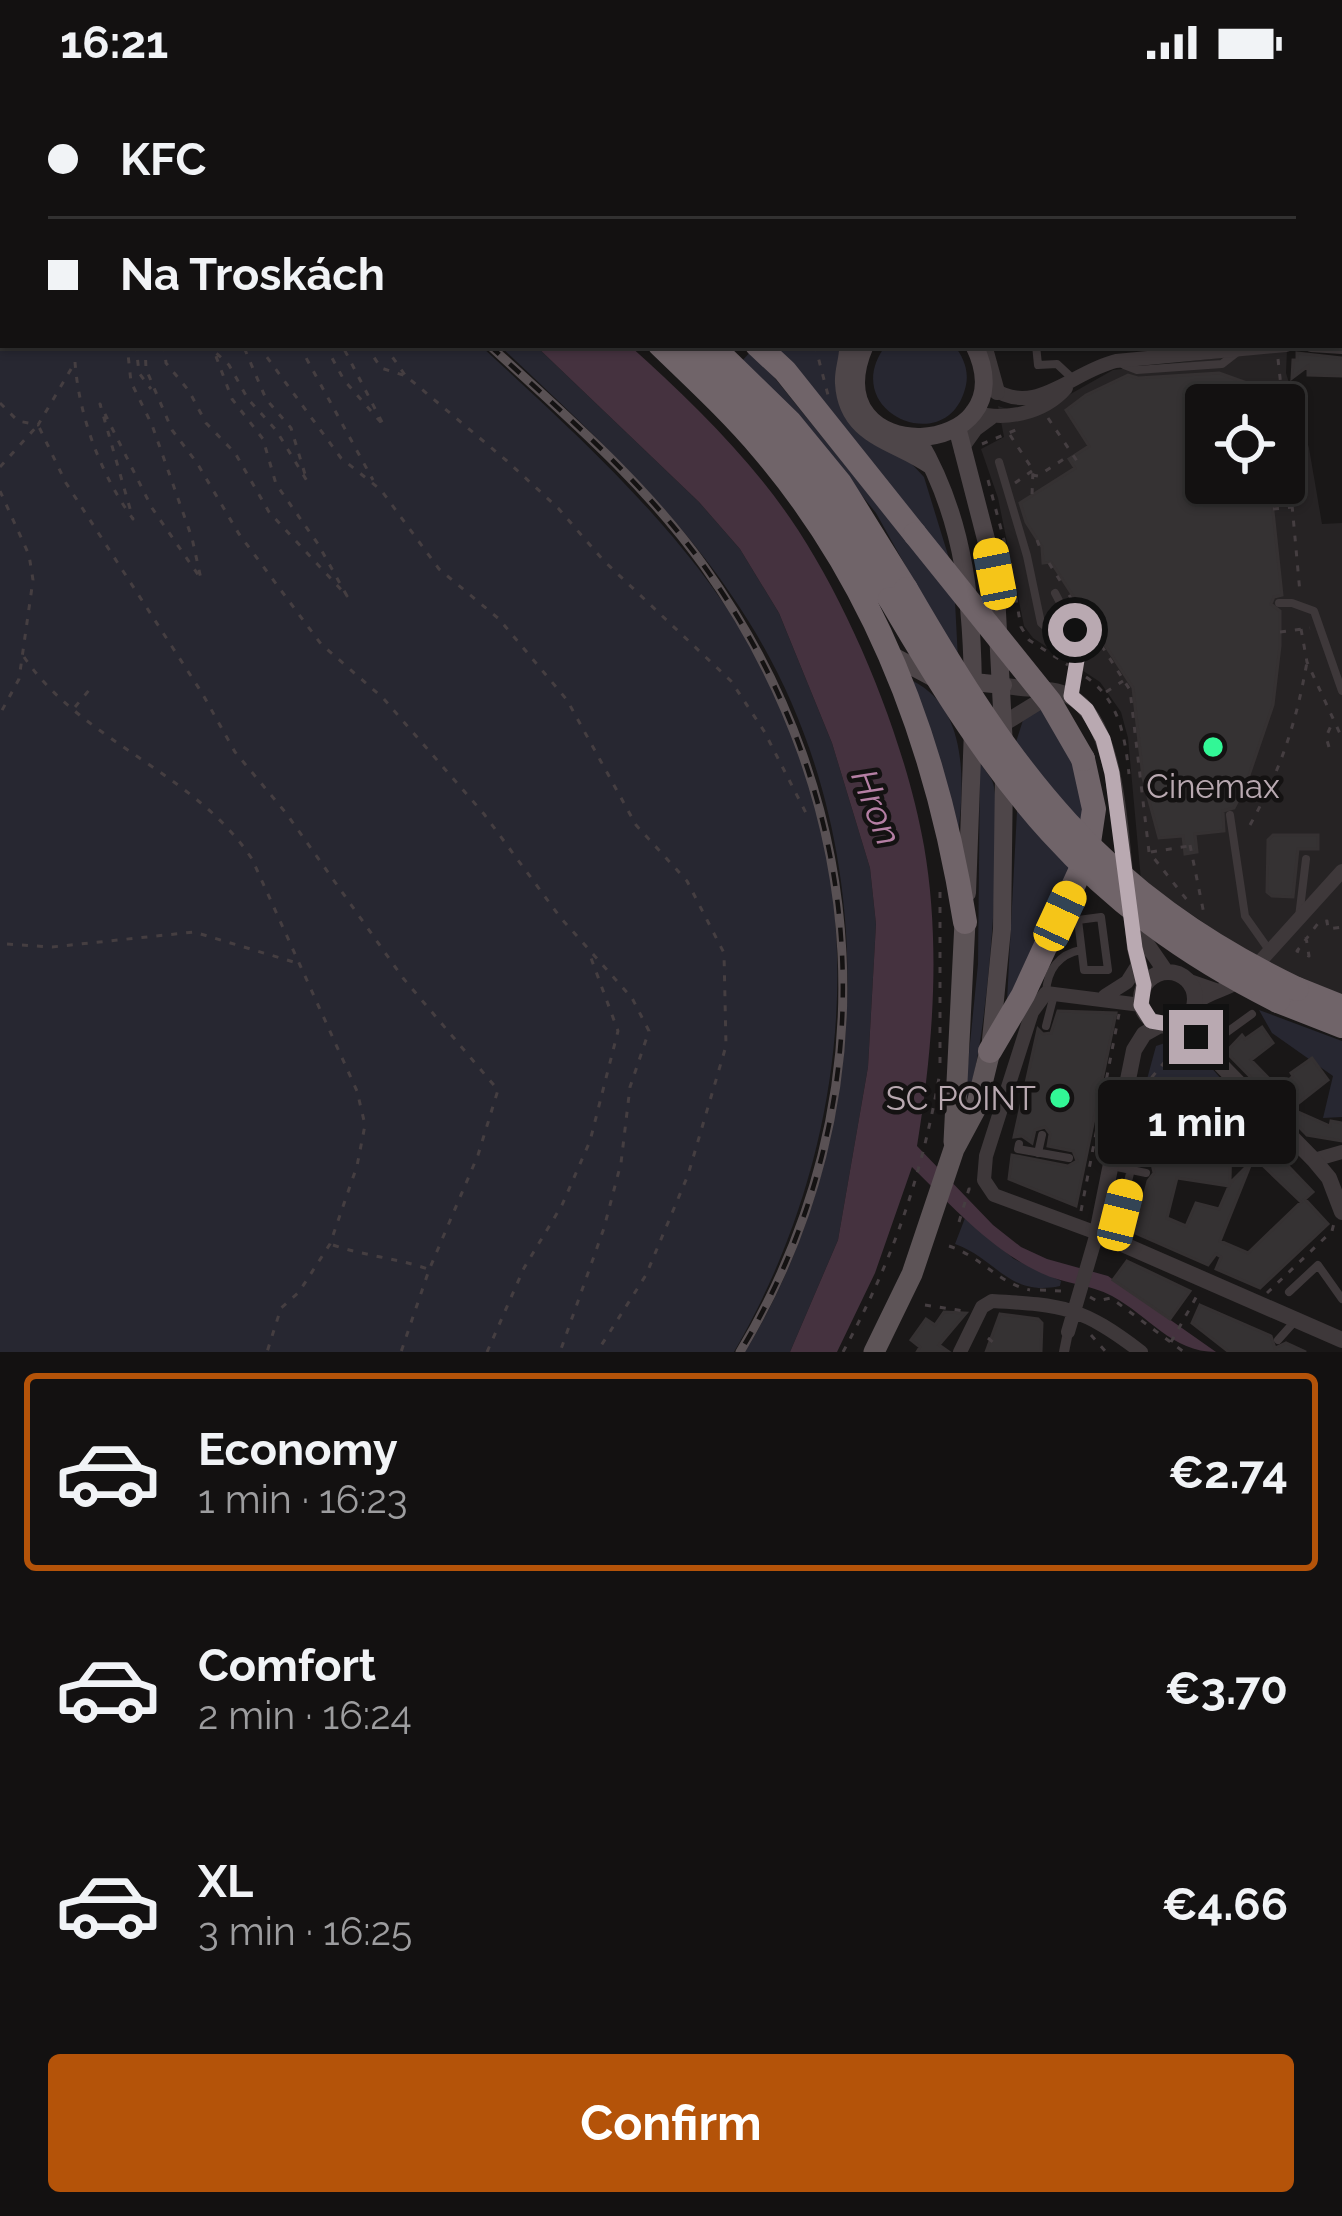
<!DOCTYPE html>
<html lang="en">
<head>
<meta charset="utf-8">
<style>
  :root { --surface:#131111; --page:#201f1f; --text:#f1f3f6; --muted:#9d9d9f; --line:#323131; --accent:#b45309 }
  body { margin:0; font-family:Raleway,sans-serif; background:var(--page); color:var(--text); height:100vh; display:flex; flex-direction:column; font-size:45px; white-space:nowrap }
  * { box-sizing:border-box; margin:0 }
  p { font-size:39px; color:var(--muted) }
  .icon { flex:none; width:66px; height:66px; fill:none; stroke:currentColor; stroke-width:2; stroke-linecap:round; stroke-linejoin:round }
  .map { position:relative; height:1268px; overflow:hidden }
  .side { display:flex; flex-direction:column; background:var(--surface); flex:1 }
  .side>* { flex:none }
  .top-card { position:absolute; left:0px; top:0px; width:1344px; height:264px; box-shadow:0 3px 9px #0004,0 0 0 3px var(--line); display:grid; align-content:center; height:264px; padding:0 48px; background:var(--surface) }
  .controls { position:absolute; left:1185px; top:300px; display:grid; gap:24px }
  .controls a { display:grid; place-items:center; width:120px; height:120px; border-radius:12px; background:var(--surface); box-shadow:0 3px 9px #0004,0 0 0 3px var(--line); font-size:60px }
  .end { position:absolute; width:54px; height:54px; margin:-27px; border:15px solid #b9a9b1; background:#111; box-shadow:0 0 0 6px #111 }
  .from { border-radius:50% }
  .bubble { position:absolute; height:84px; border-radius:12px; background:var(--surface); box-shadow:0 3px 9px #0004,0 0 0 3px var(--line); font-size:39px; font-weight:700; line-height:84px; text-align:center }
  .car { position:absolute; width:36px; height:72px; margin:-36px -18px; border-radius:15px; box-shadow:0 0 9px 3px #0007; background:linear-gradient(#f5c518 24%,#345 0 40%,#f5c518 0 76%,#345 0 86%,#f5c518 0) }
  .top-card b { display:flex; align-items:center; gap:42px; height:114px; font-size:45px }
  .top-card b+b { border-top:3px solid var(--line) }
  .top-card i { width:30px; height:30px; background:var(--text) }
  ul { padding:21px 0 0; list-style:none }
  li { display:flex; align-items:center; gap:36px; height:198px; margin:0 24px 18px; padding:0 24px; border:6px solid transparent; border-radius:12px }
  li div { flex:1 }
  li b { display:block; font-size:45px }
  li em { font-style:normal; font-weight:700 }
  li.current { border-color:var(--accent) }
  li>.icon { width:108px; height:108px; stroke-width:1.5 }
  .action { display:flex; gap:24px; margin-top:auto; padding:24px 48px }
  .action a { flex:1; height:138px; border-radius:12px; background:var(--accent); color:#fff; font-size:48px; font-weight:700; line-height:138px; text-align:center }
  .status { display:flex; justify-content:space-between; align-items:center; height:84px; padding:0 60px; background:var(--surface); direction:ltr }
  .status svg { height:33px; fill:currentColor }
  .map>svg:first-child { display:block }
  .built { fill:#262324; fill-rule:evenodd }
  .green { fill:#272731 }
  .water { fill:#45323f }
  .lines { fill:none; stroke-linecap:round; stroke-linejoin:round }
  .stream { stroke:#45323f; stroke-width:4.5 }
  .building { fill:#353233; stroke:#353132; stroke-width:3; fill-rule:evenodd }
  .path { stroke:#453e41; stroke-width:3; stroke-dasharray:6 9; stroke-linecap:butt }
  .service { stroke:#3e383a; stroke-width:8 }
  .pedestrian { stroke:#3e383a; stroke-width:10 }
  .minor { stroke:#3e383a; stroke-width:14 }
  .tertiary { stroke:#3e383a; stroke-width:16 }
  .secondary { stroke:#4e4649; stroke-width:18 }
  .primary { stroke:#5d5457; stroke-width:21 }
  .motorway { stroke:#706469; stroke-width:24 }
  .rail-casing { stroke:#595154; stroke-width:9 }
  .rail { stroke:#141212; stroke-width:4.5; stroke-dasharray:14; stroke-linecap:butt }
  .motorway-bridge { stroke:#706469; stroke-width:24 }
  .route { stroke:#b9a9b1; stroke-width:15 }
  .poi-dot { fill:#32f796; stroke:#141212; stroke-width:4.5 }
  .labels { text-anchor:middle; dominant-baseline:central; stroke-width:9; stroke-linejoin:round; paint-order:stroke }
  .poi-label { font-size:33px; fill:#b9a9b1; stroke:#141212 }
  .water-label { font-size:36px; font-style:italic; fill:#b57fa4; stroke:#141212 }
</style>
</head>
<body>
<div class="status"><b>16:21</b><svg viewBox="0 0 49 12"><path d="M0 12V9h3v3zM5 12V6h3v6zM10 12V3h3v9zM15 12V0h3v12zM26 1h20v11H26zM47 4h2v5h-2z"/></svg></div>
<div class="map">
<svg width="1342" height="1268" viewBox="0 0 1342 1268">
  <rect width="100%" height="100%" fill="#191717"/>
  <!-- built -->
  <path class="built" d="M1287 266 1286 289 1309 364 1322 440 1342 439V914L1251 871 1141 796 1128 654 1121 628 1100 598 1033 554 1024 542 998 414 981 365 1004 353 998 322 1023 330 1051 321 1113 286ZM1206 321H1284V399H1206Z"/>
  <!-- green -->
  <path class="green" d="M0 0 200 3H3V261H480C576 350 674 437 743 549 879 770 861 1049 734 1268H0Z
    M499 261H535L699 418 740 465 779 529 832 659 870 784 876 840 868 983 838 1156 790 1268H745C877 1051 885 756 749 538 683 431 590 347 499 261Z
    M768 261H837L863 352 910 378 924 393 952 484Z
    M886 261H954C964 274 970 288 965 305 946 376 836 327 886 261Z
    M752 266 955 517 958 576 876 429 798 333 741 278Z
    M913 597C967 624 965 697 958 750Z
    M1040 624C1070 671 1081 686 1083 743L1015 661 1024 633Z
    M980 679C985 687 993 694 994 703 1003 749 986 987 964 1019L978 880Z
    M1017 727 1073 787 1007 917Z
    M1259 926 1342 957V1033L1323 1034 1333 992 1272 949Z
    M1168 958 1202 983 1208 980 1270 1050 1265 1058 1241 1060 1237 1051 1160 1044 1164 1025 1140 1021 1156 962Z
    M965 1134 1014 1175 1061 1197 1060 1202C1008 1213 997 1175 955 1160Z"/>
  <!-- water -->
  <path class="water" d="M535 261H629C688 314 745 369 790 434 851 523 905 656 924 762 941 860 933 964 917 1062L993 1141 1021 1163 1047 1175 1108 1192 1216 1268C1172 1268 1149 1232 1112 1212 1090 1200 1064 1200 1041 1189 990 1165 952 1122 912 1083L875 1189 837 1268H790L838 1156 868 983 876 840 870 784 832 659 779 529 740 465 699 418Z"/>
  <g class="lines">
    <!-- stream -->
    <path class="stream" d="M1341 187H1342"/>
  </g>
  <!-- building -->
  <path class="building" d="M1297 269 1342 274V292L1308 291V282L1292 294 1293 276H1297Z
    M1219 289 1258 303 1262 321H1206V399H1270L1282 511 1274 513 1271 520 1280 527V562L1273 621 1245 703 1234 724 1223 727 1224 747 1195 750 1197 768 1185 770 1183 752 1159 754 1143 694 1133 604 1051 478 1043 479 1042 463 1026 438 1020 419 1075 384 1069 375 1089 362 1066 326 1086 311 1128 291 1138 294Z
    M1273 751H1318V765H1298L1293 813 1272 812 1267 808 1268 756Z
    M1058 927 1116 929 1076 1122 1009 1095 1012 1071 1068 1082 1077 1077 1073 1067 1048 1062 1050 1050 1045 1043 1035 1046 1032 1059 1022 1052 1014 1053 1038 945 1043 950 1051 949Z
    M1262 943 1273 959 1251 976 1279 1005 1293 992 1291 989 1312 974 1328 996 1291 1025 1330 1042 1331 1037 1342 1039V1057L1307 1051 1226 968 1242 951 1245 955Z
    M1143 1047 1203 1057 1231 1054 1230 1099 1252 1077 1220 1157 1248 1169 1301 1118 1255 1074 1268 1061 1313 1108 1305 1115 1328 1140 1260 1204 1216 1185 1221 1173 1216 1170 1208 1181 1135 1149 1148 1097 1154 1089 1152 1080 1138 1077ZM1177 1094 1229 1102 1219 1125 1196 1119 1186 1142 1167 1134Z
    M1127 1177 1190 1207 1170 1235 1113 1196Z
    M1200 1221 1271 1252 1275 1264 1286 1259 1306 1268H1229L1192 1239Z
    M944 1228 966 1229 939 1261 949 1268H917L920 1263 911 1256 926 1235 935 1241Z
    M1000 1230 1038 1235 1042 1239 1041 1268H986Z"/>
  <g class="lines">
    <!-- path -->
    <path class="path" d="M133 0 136 3
      M630 0 634 3
      M689 0 691 3
      M724 0 727 3
      M1104 3 1110 0
      M1341 28 1342 29
      M1341 112 1342 109
      M0 169 3 171
      M136 261 139 289 151 305
      M145 261 146 285 172 346 197 379 239 450 321 560 383 614 484 730 560 833 632 914 649 947 630 1003 621 1079 604 1144 560 1268
      M164 261 166 279 189 307 206 339 235 369 269 428 347 512 318 460 276 400 263 355 232 315 214 267 229 281 248 315 276 346 307 397 291 344 266 315 243 261
      M258 261 341 374 381 406 439 485 499 535 567 616 636 741 687 797 724 869 726 962 688 1091 646 1191 597 1268
      M299 261 373 396
      M325 261 344 296 384 342 342 261
      M366 261 381 284 406 292 507 377 558 424 603 476 731 597 764 647 806 729
      M384 261 405 291
      M815 261 828 311
      M1278 275 1283 321
      M75 278C79 333 101 391 133 435L100 320 152 424 201 495 192 454 152 341 131 298 127 261
      M0 319 18 337 38 341 74 280
      M1284 332 1300 509
      M1048 334 1077 377
      M1010 351 1033 386 1032 411
      M982 360 1023 343
      M0 383 38 341 66 399 202 609 235 668 286 729 403 894 498 1006 478 1071 429 1186 401 1268
      M1032 391 1038 392 1070 371
      M988 396 1009 475 1021 543 1029 556 1068 581
      M1015 399 1032 387
      M0 407 29 471 33 496 19 595 0 630
      M1273 425 1293 423
      M1037 456 1042 469
      M1049 479 1064 503
      M1069 511 1130 606 1149 768 1191 821
      M1085 538 1087 558
      M1301 545 1307 578 1342 654
      M1280 548 1310 544
      M24 573C82 658 195 688 252 775L357 1007 365 1041 357 1082 330 1160 299 1208 281 1224 267 1268
      M1086 593C1119 616 1125 652 1129 690
      M1106 608 1123 597
      M75 623 90 605
      M1329 663 1326 653 1333 637
      M1250 741C1281 685 1296 640 1307 578
      M1190 761 1204 830
      M1151 768 1189 762
      M940 808V979
      M1306 853 1309 872 1297 867 1319 838 1327 837 1328 845 1342 843
      M7 860 52 863 194 848 297 879
      M1207 937 1219 921
      M1142 1005 1178 962
      M1081 1127 1119 930
      M959 1138 969 1105H975
      M333 1161C365 1172 396 1174 428 1185
      M949 1162C980 1172 998 1199 1030 1206
      M1040 1206 1062 1207
      M1267 1209 1332 1147 1334 1139
      M1090 1213 1097 1217 1111 1214 1184 1268
      M925 1221 964 1227
      M1091 1251 1106 1268
      M988 1254 995 1260
      M1171 1258 1198 1210
      M487 1268 524 1184 562 1121 590 1057 618 947 588 866
      M843 1268C893 1176 922 1092 940 988"/>
    <!-- service -->
    <path class="service" d="M480 0 483 3
      M1060 0 1061 3
      M535 3 538 0
      M963 3 979 0
      M1240 3 1241 0
      M1036 261 1038 281 1057 280 1072 294
      M1124 281 1137 286 1222 280 1240 266
      M999 378 1027 472 1041 539 1078 570
      M1055 509C1077 550 1082 565 1071 611
      M1279 519H1292L1314 527 1342 607
      M1230 731 1245 832 1269 866
      M1101 833 1108 886H1084L1078 836Z
      M1299 833 1306 775
      M1046 909C1047 886 1059 870 1081 866
      M1046 942 1054 911
      M1205 964 1252 930
      M1019 1060 1018 1065 1069 1074
      M1038 1069 1042 1051
      M1112 1082 1146 1089
      M1120 1131 1131 1085
      M1289 1208 1318 1181 1342 1215
      M1278 1256 1295 1237"/>
    <!-- pedestrian -->
    <path class="pedestrian" d="M1064 1268 1068 1248"/>
    <!-- minor -->
    <path class="minor" d="M1341 91H1342
      M1311 261 1342 263
      M992 304C1035 334 1071 288 1116 277L1286 261
      M972 327C1003 338 1043 330 1066 304
      M961 366 976 345 991 334
      M1187 896 1216 906
      M1105 912 1127 898 1139 879
      M1194 920C1211 906 1231 906 1247 892L1342 787
      M1189 931 1199 959
      M1314 1076 1342 1068
      M1068 1248 1097 1149 994 1111 984 1096 986 1072 1032 928 1046 909 1141 921
      M960 1268 982 1223 992 1217C1064 1221 1082 1223 1141 1268"/>
    <!-- tertiary -->
    <path class="tertiary" d="M1141 3 1147 0
      M1159 3 1163 0
      M984 261 997 308
      M1003 601C1024 607 1050 602 1069 612 1118 635 1120 751 1126 798
      M1003 640 1050 611
      M1131 824 1135 864 1144 901
      M1135 843 1166 888
      M1141 915a27 27 0 1 1 54 0a27 27 0 1 1-54 0Z
      M1160 941 1144 950 1134 966 1097 1149 1342 1256
      M1175 941 1215 975 1314 1076 1329 1094 1342 1128"/>
    <!-- secondary -->
    <path class="secondary" d="M563 0 566 3
      M606 0 610 3
      M848 261C849 274 843 286 844 299 847 353 895 356 930 381
      M865 261C810 388 1032 379 974 261
      M957 343 995 490 1004 663
      M918 356C966 437 973 525 973 617
      M891 571 934 594 1003 601
      M967 809 973 645
      M991 956 1002 845 1004 691"/>
    <!-- primary -->
    <path class="primary" d="M954 1058 965 838
      M874 1268 912 1190 954 1065 976 1024 990 967"/>
    <!-- motorway -->
    <path class="motorway" d="M382 0 386 3
      M436 0 439 3
      M660 261C695 295 731 328 763 366 877 500 938 666 965 838
      M683 261C774 340 829 412 890 515
      M711 261 790 338 840 399 906 505
      M757 261 785 287 915 450
      M1297 905 1342 923
      M1278 917 1342 942
      M990 967 1023 911 1087 772 1094 725 1083 675"/>
    <!-- rail casing -->
    <g class="rail-casing">
      <path id="rail" d="M206 0 209 3
        M489 261C564 330 644 398 704 482 873 719 891 1016 740 1268"/>
    </g>
    <!-- rail -->
    <use href="#rail" class="rail"/>
    <!-- motorway-bridge -->
    <path class="motorway-bridge" d="M915 450 1050 618 1083 675
      M906 505C1013 690 1099 810 1297 905
      M890 515C997 698 1083 820 1278 917"/>
  </g>
  <g class="lines">
    <!-- route -->
    <path class="route" d="M1075 546 1078 570 1071 612 1087 626 1103 655 1112 689 1135 864 1144 901 1141 921 1151 937 1174 941 1202 963 1196 953"/>
  </g>
  <!-- markers -->
  <g class="poi-dot">
    <circle cx="1213" cy="663" r="12"/>
    <circle cx="1060" cy="1014" r="12"/>
  </g>
  <g class="labels">
    <!-- poi labels -->
    <g class="poi-label">
      <text x="1213" y="702">Cinemax</text>
      <text x="1036" y="1014" text-anchor="end">SC POINT</text>
    </g>
    <!-- water labels -->
    <g class="water-label">
      <text transform="translate(877 723) rotate(69)">Hron</text>
    </g>
  </g>
</svg>
<div class="controls">
<a><svg class="icon" aria-label="locate" viewBox="0 0 24 24"><circle cx="12" cy="12" r="6"/><path d="M12 2v4M12 18v4M2 12h4M18 12h4"/></svg></a>
</div>
<i class="end from" style="left:1075px;top:546px"></i>
<i class="end" style="left:1196px;top:953px"></i>
<div class="bubble" style="left:1098px;top:996px;width:198px">1 min</div>
<i class="car" style="left:995px;top:490px;rotate:349deg"></i>
<i class="car" style="left:1060px;top:832px;rotate:25deg"></i>
<i class="car" style="left:1120px;top:1131px;rotate:14deg"></i>
<div class="top-card">
<b><i class="from"></i>KFC</b>
<b><i></i>Na Troskách</b>
</div>
</div>
<section class="side">
<ul>
<li class="current"><svg class="icon" aria-label="car" viewBox="0 0 24 24"><path d="M5 17H2v-5l4-1 3-4h7l3 4 3 1v5h-3M9 17h6M6 11h13"/><circle cx="7" cy="17" r="2"/><circle cx="17" cy="17" r="2"/></svg><div><b>Economy</b><p>1 min · 16:23</p></div><em>€2.74</em></li>
<li><svg class="icon" aria-label="car" viewBox="0 0 24 24"><path d="M5 17H2v-5l4-1 3-4h7l3 4 3 1v5h-3M9 17h6M6 11h13"/><circle cx="7" cy="17" r="2"/><circle cx="17" cy="17" r="2"/></svg><div><b>Comfort</b><p>2 min · 16:24</p></div><em>€3.70</em></li>
<li><svg class="icon" aria-label="car" viewBox="0 0 24 24"><path d="M5 17H2v-5l4-1 3-4h7l3 4 3 1v5h-3M9 17h6M6 11h13"/><circle cx="7" cy="17" r="2"/><circle cx="17" cy="17" r="2"/></svg><div><b>XL</b><p>3 min · 16:25</p></div><em>€4.66</em></li>
</ul>
<div class="action"><a>Confirm</a></div>
</section>
</body>
</html>
